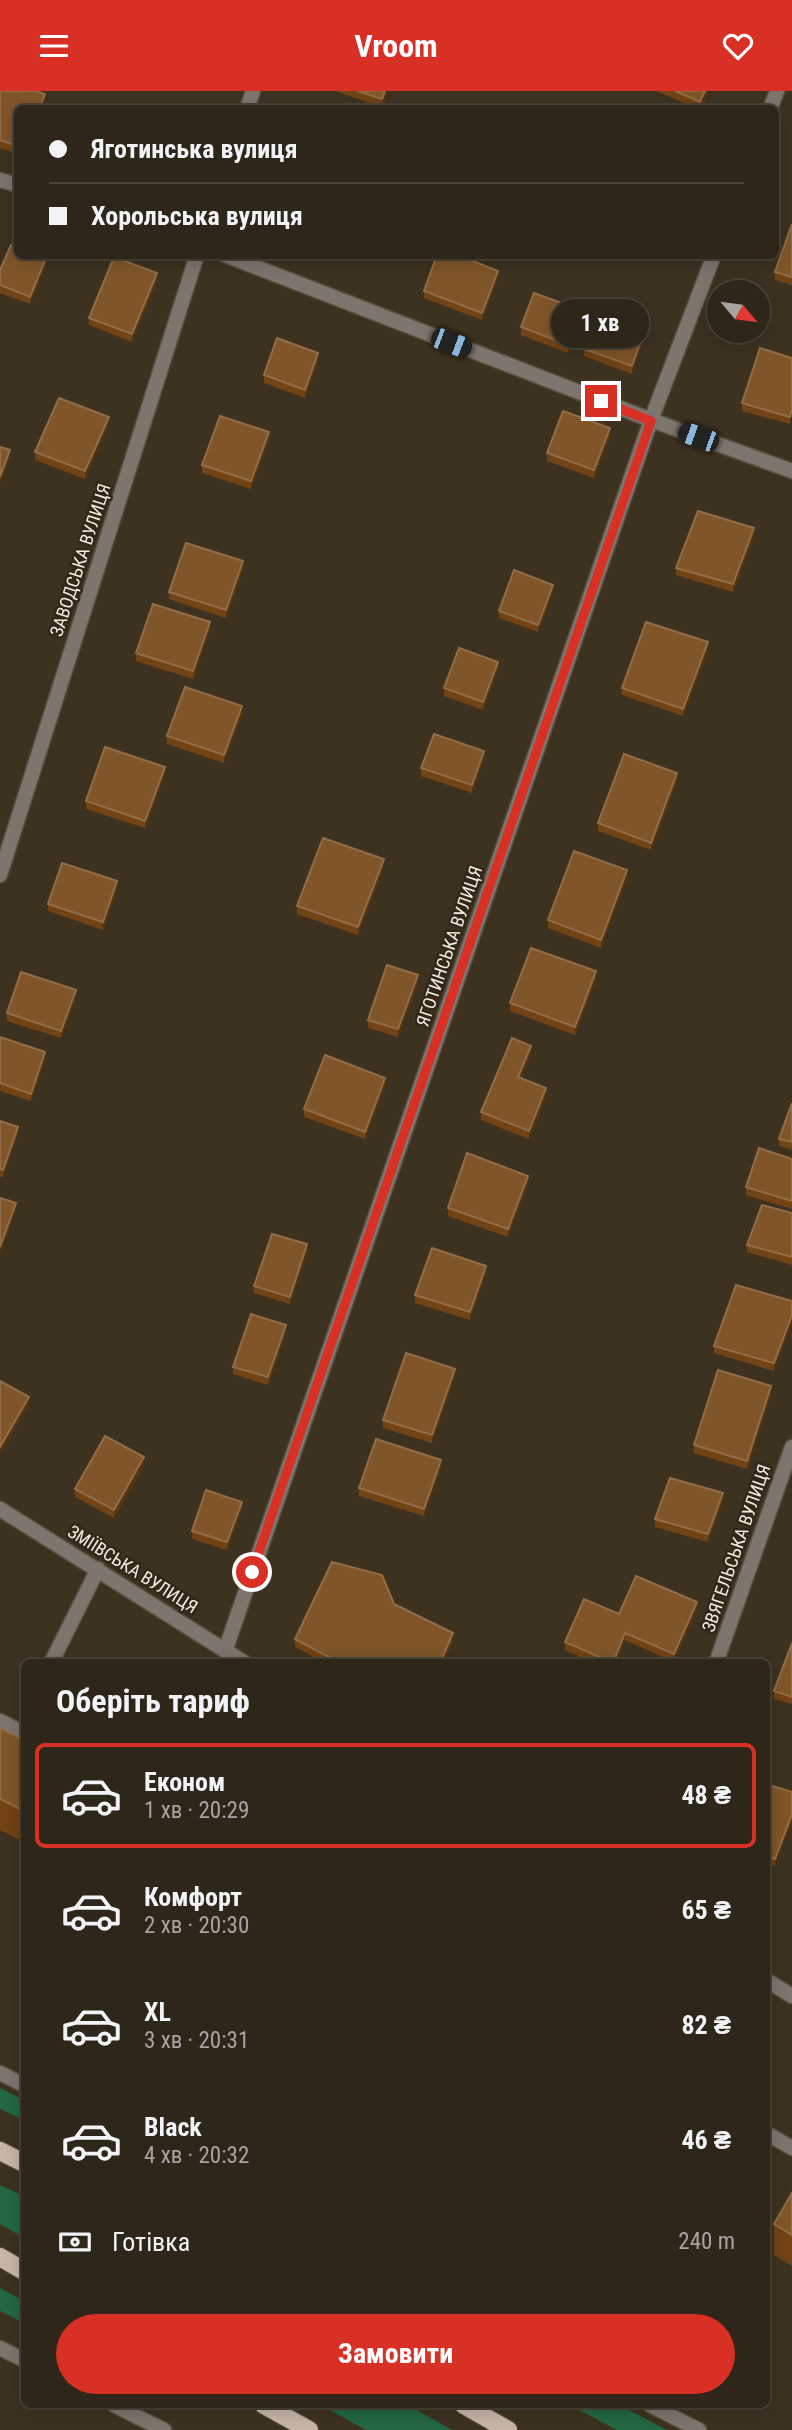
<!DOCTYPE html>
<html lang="uk">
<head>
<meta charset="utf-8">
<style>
  :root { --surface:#2e2618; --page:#362e21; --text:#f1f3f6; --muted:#a7a5a2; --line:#494337; --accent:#d93025 }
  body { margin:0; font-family:"Roboto Condensed",sans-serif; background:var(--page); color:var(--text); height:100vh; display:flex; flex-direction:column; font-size:26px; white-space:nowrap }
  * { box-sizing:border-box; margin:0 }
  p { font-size:23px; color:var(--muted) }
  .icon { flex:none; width:38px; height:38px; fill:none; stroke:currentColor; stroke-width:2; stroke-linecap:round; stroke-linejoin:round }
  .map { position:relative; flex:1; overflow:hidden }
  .drawer { position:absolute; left:21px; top:1568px; width:749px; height:749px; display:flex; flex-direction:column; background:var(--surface); border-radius:10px; box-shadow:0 4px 18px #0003,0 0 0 2px var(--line) }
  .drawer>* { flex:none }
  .guide { position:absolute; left:14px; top:14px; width:765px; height:154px; border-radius:10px; box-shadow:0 4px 18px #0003,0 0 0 2px var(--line); display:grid; align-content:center; height:154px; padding:0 35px; background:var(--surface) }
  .needle { width:46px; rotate:119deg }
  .controls { position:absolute; left:707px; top:189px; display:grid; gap:14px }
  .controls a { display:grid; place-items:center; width:63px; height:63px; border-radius:50%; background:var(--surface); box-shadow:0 4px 18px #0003,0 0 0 2px var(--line); font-size:35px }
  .end { position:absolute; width:32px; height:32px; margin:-16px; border:9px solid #d93025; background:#fff; box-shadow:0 0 0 4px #fff }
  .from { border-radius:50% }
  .bubble { position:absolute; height:49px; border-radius:24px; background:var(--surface); box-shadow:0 4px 18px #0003,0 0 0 2px var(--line); font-size:23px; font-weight:700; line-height:49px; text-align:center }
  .car { position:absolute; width:21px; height:42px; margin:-21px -10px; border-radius:9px; box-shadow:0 0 5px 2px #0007; background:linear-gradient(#222 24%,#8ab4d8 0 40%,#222 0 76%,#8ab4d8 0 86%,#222 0) }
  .guide b { display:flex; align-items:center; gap:24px; height:66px; font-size:26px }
  .guide b+b { border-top:2px solid var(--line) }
  .guide i { width:18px; height:18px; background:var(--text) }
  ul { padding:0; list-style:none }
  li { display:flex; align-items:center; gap:21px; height:105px; margin:0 14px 10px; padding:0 21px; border:4px solid transparent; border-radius:10px }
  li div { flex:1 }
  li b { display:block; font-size:26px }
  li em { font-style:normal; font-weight:700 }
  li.on { border-color:var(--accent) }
  li>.icon { width:63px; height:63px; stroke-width:1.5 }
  h2 { padding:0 35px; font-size:32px; line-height:84px }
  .pay { display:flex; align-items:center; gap:18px; height:77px; padding:0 35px; font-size:26px }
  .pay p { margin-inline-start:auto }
  .button { display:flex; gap:14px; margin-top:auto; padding:14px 35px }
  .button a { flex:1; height:80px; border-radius:42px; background:var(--accent); color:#fff; font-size:28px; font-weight:700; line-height:80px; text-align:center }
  header { display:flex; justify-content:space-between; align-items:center; height:91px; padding:0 35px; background:var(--accent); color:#fff; font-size:32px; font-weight:700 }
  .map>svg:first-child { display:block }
  .green { fill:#236744 }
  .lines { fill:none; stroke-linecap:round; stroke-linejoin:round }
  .lane-casing { stroke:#5a503f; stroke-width:17 }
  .street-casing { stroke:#5a503f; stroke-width:17 }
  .primary-casing { stroke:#5a503f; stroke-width:20 }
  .lane { stroke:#7e756f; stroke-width:14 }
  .street { stroke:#7e756f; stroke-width:14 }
  .primary { stroke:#c8b5a8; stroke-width:18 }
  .wall { fill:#724314 }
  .shaded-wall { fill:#573410 }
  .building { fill:#80552a; stroke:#926d47; stroke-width:2 }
  .route { stroke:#d93025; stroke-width:9 }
  .labels { text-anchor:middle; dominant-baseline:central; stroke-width:5; stroke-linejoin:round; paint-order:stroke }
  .street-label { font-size:18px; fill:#f3ece1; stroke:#332817 }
</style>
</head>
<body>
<header><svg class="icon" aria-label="menu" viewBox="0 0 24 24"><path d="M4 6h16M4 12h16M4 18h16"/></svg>Vroom<svg class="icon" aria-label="heart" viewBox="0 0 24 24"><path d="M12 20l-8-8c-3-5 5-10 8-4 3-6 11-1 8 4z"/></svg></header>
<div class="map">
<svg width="792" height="2339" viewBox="0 0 792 2339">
  <rect width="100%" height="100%" fill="#3d3220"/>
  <!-- green -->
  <path class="green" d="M0 1997 24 2009V2029L0 2018Z
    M0 2094 24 2105V2147L0 2133Z
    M0 2197 24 2210V2232L0 2220Z
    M321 2314H408L452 2339H366Z
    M570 2314H619L667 2339H617Z"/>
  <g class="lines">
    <!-- lane casing -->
    <g class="lane-casing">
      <path id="lane" d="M51 1572 98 1478
        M0 1630 24 1642
        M766 2042 792 2057"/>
    </g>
    <!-- street casing -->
    <g class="street-casing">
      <path id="street" d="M247 18 253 0
        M770 18 777 0
        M0 89 18 94
        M225 164 651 329 792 380
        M0 784 197 164
        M0 1418 245 1572
        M225 1560 651 329 714 164
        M716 1572 792 1356
        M766 1889 792 1905
        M0 1982 24 1994
        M0 2257 24 2269
        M114 2314 164 2339
        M650 2314 699 2339"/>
    </g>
    <!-- primary casing -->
    <g class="primary-casing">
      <path id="primary" d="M0 2060 24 2072
        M0 2166 24 2180
        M264 2314 309 2339
        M464 2314 508 2339"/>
    </g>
    <!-- lane -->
    <use href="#lane" class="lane"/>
    <!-- street -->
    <use href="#street" class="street"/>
    <!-- primary -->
    <use href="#primary" class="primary"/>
  </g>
  <!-- wall -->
  <path class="wall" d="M0 0 45 11 42 18H18V63L0 57Z
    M335 0H388L382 16Z
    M656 0H708L701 18H698Z
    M792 133V194L775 189V181Z
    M315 164H331L329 169Z
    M46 174 30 213 0 202V179Z
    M498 187 482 229 424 207V200Z
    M157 190 132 251 89 234V227Z
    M581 227 568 262 521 244V236Z
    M644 248 632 283 584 265V258Z
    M792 267 790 333 742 320V312Z
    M318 270 305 307 264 292V284Z
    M109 333 85 388 35 369V361Z
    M610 345 594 387 547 370V362Z
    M269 348 251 398 202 382V374Z
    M754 445 733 501 676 484V477Z
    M243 478 226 527 169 508V501Z
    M553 501 538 541 499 527V520Z
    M210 539 193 588 136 570V562Z
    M708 559 683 625 622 604V597Z
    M498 579 483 619 444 605V597Z
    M242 622 224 672 167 653V645Z
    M484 668 472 702 421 685V677Z
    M165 683 145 737 86 718V710Z
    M677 690 651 759 598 740V732Z
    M384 775 358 844 297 823V815Z
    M627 787 601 857 548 837V829Z
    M117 798 103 839 48 820V813Z
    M596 888 575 944 510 920V912Z
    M418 892 398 946 368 937V929Z
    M76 907 61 947 7 930V922Z
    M0 946 45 969 31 1010 0 1000Z
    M531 962 521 987 546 1005 529 1048 481 1029V1021Z
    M385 995 365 1048 304 1026V1018Z
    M792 1012V1059L779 1055V1048Z
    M0 1030 18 1043 3 1086H0Z
    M792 1068V1118L746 1104V1096Z
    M528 1093 508 1146 448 1125V1117Z
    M792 1122V1174L747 1161V1154Z
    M307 1161 290 1213 254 1202V1195Z
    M486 1182 470 1229 415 1212V1204Z
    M792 1210 774 1280 714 1262V1255Z
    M286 1242 268 1294 233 1283V1276Z
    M455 1285 432 1352 383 1337V1329Z
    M771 1303 747 1378 694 1362V1354Z
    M144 1374 114 1427 75 1406V1398Z
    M441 1376 424 1425 359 1405V1397Z
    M723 1410 708 1451 655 1436V1428Z
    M242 1418 227 1459 192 1448V1440Z
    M394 1513 453 1550 443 1572H325L295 1556V1548Z
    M697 1519 674 1571 625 1549 616 1572H594L565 1559V1551L619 1523Z
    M792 1552V1613L774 1608V1600Z
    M0 1637 24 1649V1751L0 1739Z
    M766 1693 792 1701 775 1775 766 1772Z
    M792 2102V2175L774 2164V2133Z"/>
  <!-- shaded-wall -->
  <path class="shaded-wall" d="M385 0H388L382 16V8Z
    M705 0H708L700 18V11Z
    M45 3V11L42 18H39Z
    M46 167V174L30 213V206Z
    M498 180V187L482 229V222Z
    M157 182V190L132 251V243Z
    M581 219V227L568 262V254Z
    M644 241V248L632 283V275Z
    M318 262V270L305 307V299Z
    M109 326V333L85 388V380Z
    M610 337V345L594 387V379Z
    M269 341V348L251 398V390Z
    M10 359V366L0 394V386Z
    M754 437V445L733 501V493Z
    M243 470V478L226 527V519Z
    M553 494V501L538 541V534Z
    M210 531V539L193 588V580Z
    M708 551V559L683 625V618Z
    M498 571V579L483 619V611Z
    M242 615V622L224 672V664Z
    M484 660V668L472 702V694Z
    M165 676V683L145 737V730Z
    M677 682V690L651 759V752Z
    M384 768V775L358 844V836Z
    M627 779V787L601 857V849Z
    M117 790V798L103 839V831Z
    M596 880V888L575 944V936Z
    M418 884V892L398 946V938Z
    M76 899V907L61 947V940Z
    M531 955V962L518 994V986Z
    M45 961V969L31 1010V1003Z
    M385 987V995L365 1048V1041Z
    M546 997V1005L529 1048V1040Z
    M18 1036V1043L3 1086V1079Z
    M528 1085V1093L508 1146V1138Z
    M16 1112V1120L0 1163V1156Z
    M307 1153V1161L290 1213V1206Z
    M486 1175V1182L470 1229V1221Z
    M792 1224V1232L774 1280V1272Z
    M286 1234V1242L268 1294V1286Z
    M455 1278V1285L432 1352V1344Z
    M771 1295V1303L747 1378V1370Z
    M29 1306V1314L0 1364V1356Z
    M144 1366V1374L114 1427V1419Z
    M441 1369V1376L424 1425V1418Z
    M723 1402V1410L708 1451V1443Z
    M242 1411V1418L227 1459V1451Z
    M697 1511V1519L674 1571V1563Z
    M453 1542V1550L443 1572H440Z
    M625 1542V1549L616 1572H613Z
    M792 1723V1731L775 1775V1768Z"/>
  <!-- building -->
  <path class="building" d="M0 0H36L45 3 39 18H18V55L0 49Z
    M358 0H385L382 8Z
    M675 0H705L700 11Z
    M792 133V186L775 181Z
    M11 154 18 156V164H40L46 167 30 206 0 194V179Z
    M437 164H458L498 180 482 222 424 200Z
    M114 166 157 182 132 243 89 227Z
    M534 202 581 219 568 254 521 236Z
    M597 224 644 241 632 275 584 258Z
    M277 247 318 262 305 299 264 284Z
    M760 257 792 267V319L790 326 742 312Z
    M59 307 109 326 85 380 35 361Z
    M563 320 610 337 594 379 547 362Z
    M220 325 269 341 251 390 202 374Z
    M0 356 10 359 0 386Z
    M698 420 754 437 733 493 676 477Z
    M186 452 243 470 226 519 169 501Z
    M514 479 553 494 538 534 499 520Z
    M153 513 210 531 193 580 136 562Z
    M646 531 708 551 683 618 622 597Z
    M459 557 498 571 483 611 444 597Z
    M185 596 242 615 224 664 167 645Z
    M434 643 484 660 472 694 421 677Z
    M105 656 165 676 145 730 86 710Z
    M624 663 677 682 651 752 598 732Z
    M323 747 384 768 358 836 297 815Z
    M574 760 627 779 601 849 548 829Z
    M62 772 117 790 103 831 48 813Z
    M531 857 596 880 575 936 510 912Z
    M387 874 418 884 398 938 368 929Z
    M21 881 76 899 61 940 7 922Z
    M0 946 45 961 31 1003 0 992Z
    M512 947 531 955 518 986 546 997 529 1040 481 1021Z
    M325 964 385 987 365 1041 304 1018Z
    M792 1012V1051L779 1048Z
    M0 1030 18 1036 3 1079 0 1078Z
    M759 1057 792 1068V1110L746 1096Z
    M467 1062 528 1085 508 1138 448 1117Z
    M0 1107 16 1112 0 1156Z
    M762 1114 792 1122V1166L747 1154Z
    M272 1143 307 1153 290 1206 254 1195Z
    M432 1157 486 1175 470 1221 415 1204Z
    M736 1194 792 1210V1224L774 1272 714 1255Z
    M251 1223 286 1234 268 1286 233 1276Z
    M406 1262 455 1278 432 1344 383 1329Z
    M718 1279 771 1295 747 1370 694 1354Z
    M0 1290 29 1306 0 1356Z
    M105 1345 144 1366 114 1419 75 1398Z
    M376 1348 441 1369 424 1418 359 1397Z
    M670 1387 723 1402 708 1443 655 1428Z
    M206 1399 242 1411 227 1451 192 1440Z
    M332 1471 382 1484 394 1513 453 1542 440 1572H340L295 1548Z
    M636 1485 697 1511 674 1563 625 1542 613 1572 565 1551 584 1508 619 1523Z
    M792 1552V1606L774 1600Z
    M0 1637 24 1649V1720L0 1708Z
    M766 1693 792 1701V1723L775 1768 766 1765Z
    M792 2102V2144L774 2133Z"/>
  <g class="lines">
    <!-- route -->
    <path class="route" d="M252 1481 651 330 601 310"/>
  </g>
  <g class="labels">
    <!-- street labels -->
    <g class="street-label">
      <text transform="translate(80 469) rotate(-72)">ЗАВОДСЬКА ВУЛИЦЯ</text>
      <text transform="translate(449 855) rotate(-71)">ЯГОТИНСЬКА ВУЛИЦЯ</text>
      <text transform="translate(736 1457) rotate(-71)">ЗВЯГЕЛЬСЬКА ВУЛИЦЯ</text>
      <text transform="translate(133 1478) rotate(32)">ЗМІЇВСЬКА ВУЛИЦЯ</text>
    </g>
  </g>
</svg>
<div class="controls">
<a><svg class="needle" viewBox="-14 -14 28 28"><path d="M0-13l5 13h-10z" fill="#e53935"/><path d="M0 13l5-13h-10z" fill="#a7a5a2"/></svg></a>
</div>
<i class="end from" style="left:252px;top:1481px"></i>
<i class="end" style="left:601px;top:310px"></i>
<div class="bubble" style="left:551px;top:208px;width:98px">1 хв</div>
<i class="car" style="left:451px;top:252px;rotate:111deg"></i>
<i class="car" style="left:698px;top:346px;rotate:290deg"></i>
<div class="guide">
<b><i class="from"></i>Яготинська вулиця</b>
<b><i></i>Хорольська вулиця</b>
</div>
<section class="drawer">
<h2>Оберіть тариф</h2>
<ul>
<li class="on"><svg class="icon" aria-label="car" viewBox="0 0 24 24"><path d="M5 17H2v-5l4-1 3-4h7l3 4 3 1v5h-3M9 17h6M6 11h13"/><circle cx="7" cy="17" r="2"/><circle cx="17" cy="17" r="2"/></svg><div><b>Економ</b><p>1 хв · 20:29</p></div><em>48 ₴</em></li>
<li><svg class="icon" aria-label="car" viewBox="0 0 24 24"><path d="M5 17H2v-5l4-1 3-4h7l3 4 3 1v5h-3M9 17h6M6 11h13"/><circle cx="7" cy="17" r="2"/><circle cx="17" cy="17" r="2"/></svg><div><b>Комфорт</b><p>2 хв · 20:30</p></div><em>65 ₴</em></li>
<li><svg class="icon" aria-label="car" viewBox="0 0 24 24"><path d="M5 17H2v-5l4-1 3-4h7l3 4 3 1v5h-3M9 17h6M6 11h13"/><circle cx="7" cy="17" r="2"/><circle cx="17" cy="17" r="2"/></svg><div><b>XL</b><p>3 хв · 20:31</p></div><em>82 ₴</em></li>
<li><svg class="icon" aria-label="car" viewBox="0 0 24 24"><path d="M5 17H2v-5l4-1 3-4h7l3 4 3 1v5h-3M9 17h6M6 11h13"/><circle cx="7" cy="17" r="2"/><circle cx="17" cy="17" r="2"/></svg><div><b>Black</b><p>4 хв · 20:32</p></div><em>46 ₴</em></li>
</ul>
<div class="pay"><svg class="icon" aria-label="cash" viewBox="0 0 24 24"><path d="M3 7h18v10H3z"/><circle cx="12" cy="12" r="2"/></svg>Готівка<p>240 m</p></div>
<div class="button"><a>Замовити</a></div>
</section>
</div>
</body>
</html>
